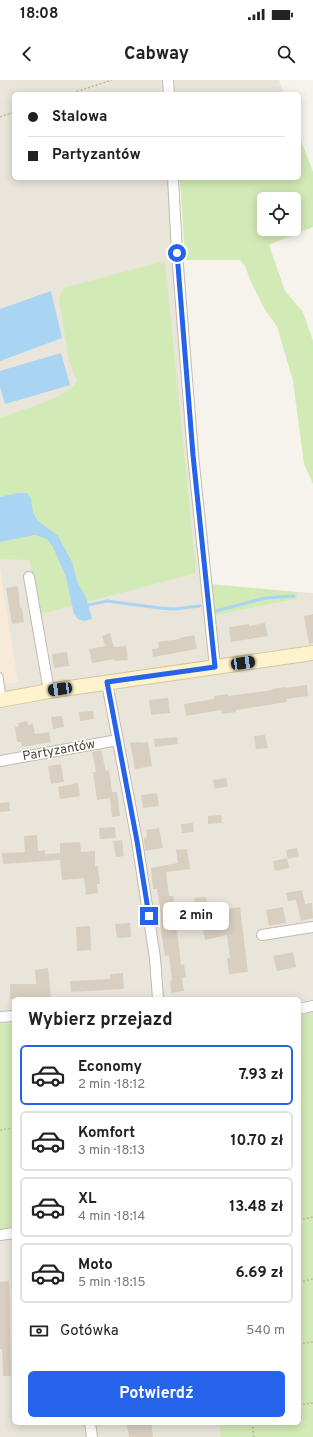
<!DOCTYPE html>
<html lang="pl">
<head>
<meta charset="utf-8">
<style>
  :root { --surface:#fff; --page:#f6f6f6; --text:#222; --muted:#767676; --line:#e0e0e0; --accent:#2563eb }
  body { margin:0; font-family:Overpass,sans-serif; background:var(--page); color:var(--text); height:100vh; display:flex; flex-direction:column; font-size:15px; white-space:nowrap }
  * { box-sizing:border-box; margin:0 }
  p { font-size:13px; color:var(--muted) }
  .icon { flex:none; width:22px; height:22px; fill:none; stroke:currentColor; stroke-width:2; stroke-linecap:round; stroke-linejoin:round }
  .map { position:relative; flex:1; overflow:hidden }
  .drawer { position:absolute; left:12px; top:917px; width:289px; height:428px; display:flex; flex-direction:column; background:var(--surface); border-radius:6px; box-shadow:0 2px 10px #0003 }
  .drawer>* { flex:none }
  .guide { position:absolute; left:12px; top:12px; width:289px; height:88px; border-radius:6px; box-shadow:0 2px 10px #0003; display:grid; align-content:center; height:88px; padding:0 16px; background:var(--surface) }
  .fabs { position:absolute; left:257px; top:112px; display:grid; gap:8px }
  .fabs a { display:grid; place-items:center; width:44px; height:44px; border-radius:6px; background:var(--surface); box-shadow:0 2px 10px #0003; font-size:20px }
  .end { position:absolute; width:18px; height:18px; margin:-9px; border:5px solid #2563eb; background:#fff; box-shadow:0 0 0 2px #fff }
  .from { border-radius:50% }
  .bubble { position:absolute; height:28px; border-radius:6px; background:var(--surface); box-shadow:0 2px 10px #0003; font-size:13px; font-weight:700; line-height:28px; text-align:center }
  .car { position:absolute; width:12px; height:24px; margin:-12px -6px; border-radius:5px; box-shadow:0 0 3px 1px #0007; background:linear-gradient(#222 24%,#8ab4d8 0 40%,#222 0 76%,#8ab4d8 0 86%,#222 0) }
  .guide b { display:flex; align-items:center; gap:14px; height:38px; font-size:15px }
  .guide b+b { border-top:1px solid var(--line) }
  .guide i { width:10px; height:10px; background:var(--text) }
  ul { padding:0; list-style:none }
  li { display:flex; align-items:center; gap:12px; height:60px; margin:0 8px 6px; padding:0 8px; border:2px solid var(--line); border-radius:6px }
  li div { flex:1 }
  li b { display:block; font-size:15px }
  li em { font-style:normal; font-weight:700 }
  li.active { border-color:var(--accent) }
  li>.icon { width:36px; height:36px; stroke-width:1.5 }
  h2 { padding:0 16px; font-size:18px; line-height:48px }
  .pay { display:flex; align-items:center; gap:10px; height:44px; padding:0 16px; font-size:15px }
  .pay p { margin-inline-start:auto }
  .primary-button { display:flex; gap:8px; margin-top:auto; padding:8px 16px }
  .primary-button a { flex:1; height:46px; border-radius:6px; background:var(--accent); color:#fff; font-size:16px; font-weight:700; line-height:46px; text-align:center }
  .status { display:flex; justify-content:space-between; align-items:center; height:28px; padding:0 20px; background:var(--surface); direction:ltr }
  .status svg { height:11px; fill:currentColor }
  header { display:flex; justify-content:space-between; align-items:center; height:52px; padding:0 16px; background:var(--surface); font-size:18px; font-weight:700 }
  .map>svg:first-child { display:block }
  .residential { fill:#eae5da; fill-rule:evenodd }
  .commercial { fill:#f7ead8 }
  .green { fill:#d2eab5; fill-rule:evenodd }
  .water { fill:#a9d4f2 }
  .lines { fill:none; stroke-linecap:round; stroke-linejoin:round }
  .stream { stroke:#a9d4f2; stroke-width:3 }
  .building { fill:#d8cfc1 }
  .lane-casing { stroke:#c2bbae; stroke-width:7 }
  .street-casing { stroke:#c2bbae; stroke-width:12 }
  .secondary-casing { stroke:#d6c79b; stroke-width:16 }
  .path { stroke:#c4b79f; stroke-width:1.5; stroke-dasharray:2 2; stroke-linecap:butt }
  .lane { stroke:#fff; stroke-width:5 }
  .street { stroke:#fff; stroke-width:10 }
  .secondary { stroke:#fff3cd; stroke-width:14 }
  .route { stroke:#2563eb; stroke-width:5 }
  .labels { text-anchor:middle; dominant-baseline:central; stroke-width:3; stroke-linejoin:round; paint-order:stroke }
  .street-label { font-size:13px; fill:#4b4439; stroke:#fff }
</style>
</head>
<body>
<div class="status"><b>18:08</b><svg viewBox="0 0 49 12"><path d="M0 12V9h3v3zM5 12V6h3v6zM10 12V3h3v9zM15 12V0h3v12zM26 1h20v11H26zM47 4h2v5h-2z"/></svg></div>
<header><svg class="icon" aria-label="back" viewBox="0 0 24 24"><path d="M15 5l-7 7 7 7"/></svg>Cabway<svg class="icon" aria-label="search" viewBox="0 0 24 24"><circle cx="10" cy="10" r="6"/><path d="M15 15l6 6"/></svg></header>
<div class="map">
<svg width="313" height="1357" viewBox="0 0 313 1357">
  <rect width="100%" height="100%" fill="#f6f3ec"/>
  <!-- residential -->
  <path class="residential" d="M0 0H167L168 14H14V98H172L213 586 313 572V1357H0ZM14 919H299V1343H14Z
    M174 0H279L284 14H175Z
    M298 512 313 513V565L217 579 212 536 297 519Z"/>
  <!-- commercial -->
  <path class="commercial" d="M0 488 18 602 0 605Z"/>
  <!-- green -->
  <path class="green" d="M299 55 313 92V147L269 165 285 211 303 232 313 261V404L304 384 293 301 277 246 265 230 251 202 245 186 240 180H185L180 98H299ZM264 119H294V149H264Z
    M165 181 196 493 87 522 92 539 84 541 78 539 72 526 41 534 29 480 0 479V462L35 455 0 430V338C18 331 69 317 77 301L69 281 59 220 63 208Z
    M210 504 298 512 297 519 212 536Z
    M313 933V1357H221L219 1343H299V936Z
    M14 943V1147L0 1150V944Z"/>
  <!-- water -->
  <path class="water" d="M51 211 62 258 0 281V229Z
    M61 273 70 305 5 324 0 307V291Z
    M18 413H27L31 419 33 433 38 441 58 456 72 482 77 501 86 518 92 539 84 541 78 539 74 534 66 497 53 467 47 459 35 455 0 462V417Z"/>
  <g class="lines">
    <!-- stream -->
    <path class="stream" d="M84 526 107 521 160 528 174 529 200 526
      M216 531 265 518 294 516"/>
  </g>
  <!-- building -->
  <path class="building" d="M18 506 20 528H22L24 542 12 544 6 508Z
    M313 534V563L309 564 304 536Z
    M265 543 268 556 231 562 229 547 249 544V546Z
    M110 553 114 567 126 566 128 580 115 581V579L92 583 89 569 105 566 102 556Z
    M194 555 197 569 153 577 152 569 159 568 158 562 180 559V558Z
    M67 572 69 586 54 588 52 574Z
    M307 605 308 616 286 619 287 622 236 630V632L222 634 221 630 186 636 184 624 214 619V616L228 614V616L273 610 272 609 285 607V608Z
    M168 618 170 633 151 635 149 620Z
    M93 631 94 639 80 641 79 632Z
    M62 636 64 647 53 649 51 637Z
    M27 641 28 645 33 644 35 654 49 652 51 662 22 667 21 662H17L15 647 19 646 18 643Z
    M265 655 268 668 256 669 254 656Z
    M177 657 178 664 155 667 154 659Z
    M139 662 140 663 148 662 152 686 135 689 130 663Z
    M101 670 106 691 109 690 112 712H117L120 736 112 737 110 718 97 720 93 692H96L92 672Z
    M61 684 64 702 51 704 48 686Z
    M226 698 228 706 215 709 213 700Z
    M78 703 80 716 60 719 58 707Z
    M157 713 159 726 143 728 141 715Z
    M9 722 10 731 0 732V723Z
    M221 735 222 743 208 744V736Z
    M193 743 194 752 182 753 181 744Z
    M115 747 116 758 100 759 99 748Z
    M159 748 163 768 145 771 144 758 147 757 146 750Z
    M37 755 38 771 45 770V774L60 773V763L80 762 81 772 95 771V786H98L100 804H97L98 813 86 815 84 798 62 800 60 780 3 784 2 773 25 772 24 756Z
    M122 760 124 776 116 777 113 761Z
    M297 768 299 776 288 779 286 770Z
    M187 769 190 789 166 792 169 816H173L176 835H180L181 849 177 850 181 885 184 884 186 897 182 898 184 911 171 913 170 901 172 900 169 875 165 876 161 851V836L157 809H153L151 788 178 783 176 770Z
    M287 778 289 788 275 791 273 781Z
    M302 810 305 824 312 823 313 838 301 841 296 820 288 821 286 813Z
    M206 817 208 829 196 831 194 818Z
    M240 827 248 892 229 894 227 878H230L227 855 205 860 203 848 228 843 226 829Z
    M283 827 286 843 269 846 266 830Z
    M130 843 131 857 117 858 115 844Z
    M90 846 91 870 77 871 76 847Z
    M293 872 296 887 277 891 273 876Z
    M48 888 51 917 10 919V904H36L35 890Z
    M123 893 124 909 71 912 70 901 110 899V894Z
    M9 1201 11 1296H3L2 1269H0V1202Z
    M140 1343H151L153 1357H129L127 1345Z"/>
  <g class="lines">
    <!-- lane casing -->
    <g class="lane-casing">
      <path id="lane" d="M0 596 3 618"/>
    </g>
    <!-- street casing -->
    <g class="street-casing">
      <path id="street" d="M168 0 169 14
        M173 98 177 173 193 375 215 587
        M29 497 49 611
        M107 603 137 761 155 878 158 919
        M0 681 118 660
        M262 855 313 847
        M299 929 313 926
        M0 937 14 936
        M0 1155 14 1153
        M90 1343 92 1357"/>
    </g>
    <!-- secondary casing -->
    <g class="secondary-casing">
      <path id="secondary" d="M0 620 49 611 313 573"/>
    </g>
    <!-- path -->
    <path class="path" d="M69 14 112 0
      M0 37 14 32
      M0 1050 14 1048
      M299 1140 313 1137
      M299 1202 313 1199
      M299 1264 313 1262
      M299 1325 313 1323
      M252 1343 254 1357"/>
    <!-- lane -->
    <use href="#lane" class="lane"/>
    <!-- street -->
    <use href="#street" class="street"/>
    <!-- secondary -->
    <use href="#secondary" class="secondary"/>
  </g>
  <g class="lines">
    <!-- route -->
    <path class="route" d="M149 836 137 761 107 602 215 587 193 375 177 173"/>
  </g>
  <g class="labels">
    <!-- street labels -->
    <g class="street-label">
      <text transform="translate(59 671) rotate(-10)">Partyzantów</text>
    </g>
  </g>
</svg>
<div class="fabs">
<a><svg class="icon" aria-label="locate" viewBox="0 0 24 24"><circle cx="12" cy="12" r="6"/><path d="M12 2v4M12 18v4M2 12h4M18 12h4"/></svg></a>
</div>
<i class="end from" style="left:177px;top:173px"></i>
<i class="end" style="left:149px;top:836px"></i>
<div class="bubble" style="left:163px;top:822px;width:66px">2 min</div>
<i class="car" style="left:243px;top:583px;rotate:82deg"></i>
<i class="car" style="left:60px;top:609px;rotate:262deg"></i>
<div class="guide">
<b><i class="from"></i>Stalowa</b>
<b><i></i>Partyzantów</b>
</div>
<section class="drawer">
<h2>Wybierz przejazd</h2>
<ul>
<li class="active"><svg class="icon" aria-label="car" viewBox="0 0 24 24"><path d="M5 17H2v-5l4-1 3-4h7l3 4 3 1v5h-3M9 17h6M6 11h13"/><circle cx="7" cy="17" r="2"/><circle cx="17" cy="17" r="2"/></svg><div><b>Economy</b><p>2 min · 18:12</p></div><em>7.93 zł</em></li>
<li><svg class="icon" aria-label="car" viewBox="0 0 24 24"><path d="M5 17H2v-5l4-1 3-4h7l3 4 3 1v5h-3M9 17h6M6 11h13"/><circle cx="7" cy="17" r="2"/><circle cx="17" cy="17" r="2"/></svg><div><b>Komfort</b><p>3 min · 18:13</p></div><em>10.70 zł</em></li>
<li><svg class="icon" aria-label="car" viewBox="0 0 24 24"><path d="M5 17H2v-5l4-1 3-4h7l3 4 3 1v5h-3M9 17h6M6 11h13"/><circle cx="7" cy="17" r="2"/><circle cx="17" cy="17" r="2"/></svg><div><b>XL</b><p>4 min · 18:14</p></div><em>13.48 zł</em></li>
<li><svg class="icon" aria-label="car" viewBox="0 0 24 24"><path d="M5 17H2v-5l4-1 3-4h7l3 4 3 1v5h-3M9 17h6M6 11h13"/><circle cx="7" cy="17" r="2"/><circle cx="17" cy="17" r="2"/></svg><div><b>Moto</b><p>5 min · 18:15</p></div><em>6.69 zł</em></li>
</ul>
<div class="pay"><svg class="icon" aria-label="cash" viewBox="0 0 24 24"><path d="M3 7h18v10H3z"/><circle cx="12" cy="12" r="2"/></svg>Gotówka<p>540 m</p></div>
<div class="primary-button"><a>Potwierdź</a></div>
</section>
</div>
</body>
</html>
